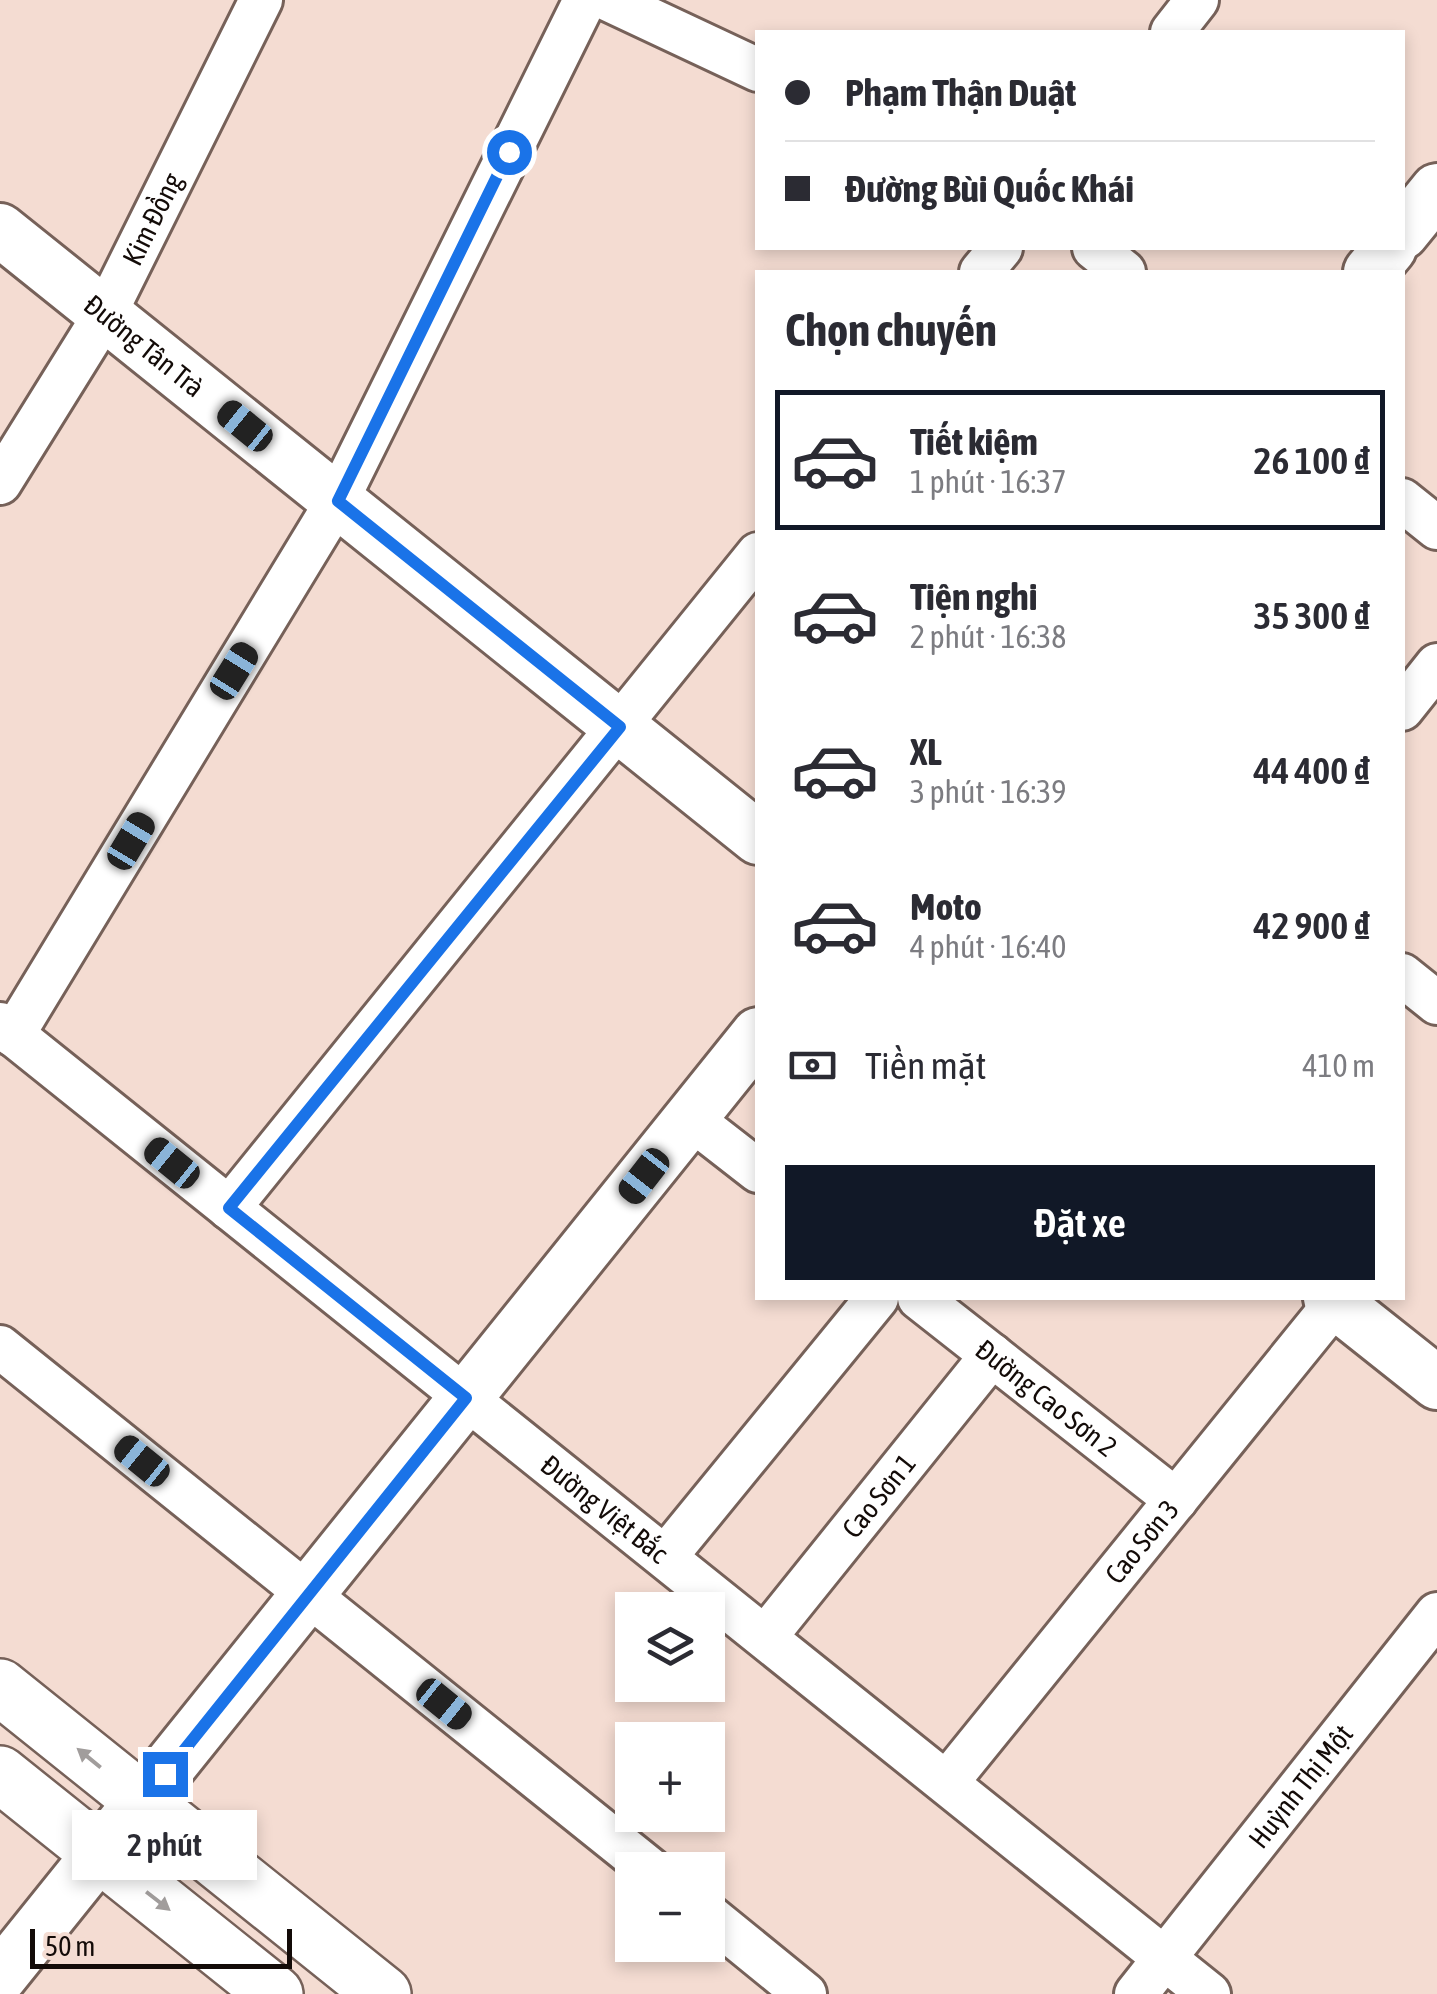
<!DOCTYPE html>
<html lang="vi">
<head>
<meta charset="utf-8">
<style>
  :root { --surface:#fff; --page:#f2f2f3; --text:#2b2b33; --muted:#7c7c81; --line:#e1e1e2; --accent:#111827 }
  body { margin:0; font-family:"Asap Condensed",sans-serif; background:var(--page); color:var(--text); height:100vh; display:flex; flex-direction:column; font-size:38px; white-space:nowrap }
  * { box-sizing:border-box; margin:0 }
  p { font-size:32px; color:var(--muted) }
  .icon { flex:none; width:55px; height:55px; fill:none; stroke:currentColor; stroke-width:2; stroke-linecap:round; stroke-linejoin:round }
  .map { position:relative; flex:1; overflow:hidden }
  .side { position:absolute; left:755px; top:270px; width:650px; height:1030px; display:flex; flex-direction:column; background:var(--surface); border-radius:0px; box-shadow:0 5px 15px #0003 }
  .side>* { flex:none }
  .top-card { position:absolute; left:755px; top:30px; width:650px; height:220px; border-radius:0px; box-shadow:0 5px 15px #0003; display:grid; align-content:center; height:220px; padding:0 30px; background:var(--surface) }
  .tools { position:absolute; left:615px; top:1592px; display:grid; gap:20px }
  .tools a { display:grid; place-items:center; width:110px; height:110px; border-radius:0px; background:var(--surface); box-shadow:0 5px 15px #0003; font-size:50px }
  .scale { position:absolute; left:30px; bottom:25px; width:262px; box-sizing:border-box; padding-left:10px; border:5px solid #130b08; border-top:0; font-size:28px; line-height:35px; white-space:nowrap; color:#130b08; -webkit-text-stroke:8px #f4dcd2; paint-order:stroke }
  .end { position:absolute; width:45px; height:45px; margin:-22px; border:12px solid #1a73e8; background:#fff; box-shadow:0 0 0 5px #fff }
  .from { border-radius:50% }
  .bubble { position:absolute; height:70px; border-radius:0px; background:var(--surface); box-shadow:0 5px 15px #0003; font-size:32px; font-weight:600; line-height:70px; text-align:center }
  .car { position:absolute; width:30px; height:60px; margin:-30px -15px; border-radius:12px; box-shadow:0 0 8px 2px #0007; background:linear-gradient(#222 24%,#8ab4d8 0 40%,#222 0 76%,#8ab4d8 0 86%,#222 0) }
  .top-card b { display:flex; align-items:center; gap:35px; height:95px; font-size:38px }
  .top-card b+b { border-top:2px solid var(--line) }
  .top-card i { width:25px; height:25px; background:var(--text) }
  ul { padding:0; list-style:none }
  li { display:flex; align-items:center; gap:30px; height:140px; margin:0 20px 15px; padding:0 10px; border:5px solid transparent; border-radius:0px }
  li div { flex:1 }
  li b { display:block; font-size:38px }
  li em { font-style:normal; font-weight:600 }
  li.current { border-color:var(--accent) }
  li>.icon { width:90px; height:90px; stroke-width:1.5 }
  h2 { padding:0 30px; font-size:45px; line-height:120px }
  .pay { display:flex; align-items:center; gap:25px; height:110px; padding:0 30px; font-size:38px }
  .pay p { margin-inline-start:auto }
  .primary-button { display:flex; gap:20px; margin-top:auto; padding:20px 30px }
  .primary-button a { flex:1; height:115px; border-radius:0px; background:var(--accent); color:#fff; font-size:40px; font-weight:600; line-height:115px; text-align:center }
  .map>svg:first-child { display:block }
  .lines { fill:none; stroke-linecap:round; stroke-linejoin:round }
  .minor-casing { stroke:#766159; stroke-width:48 }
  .tertiary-casing { stroke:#766159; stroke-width:58 }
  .secondary-casing { stroke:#766159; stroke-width:60 }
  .minor { stroke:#fff; stroke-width:42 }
  .tertiary { stroke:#fff; stroke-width:52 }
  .secondary { stroke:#fff; stroke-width:55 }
  .oneway { fill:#a19d9c }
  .route { stroke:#1a73e8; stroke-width:12 }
  .labels { text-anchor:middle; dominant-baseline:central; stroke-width:9; stroke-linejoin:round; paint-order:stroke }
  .street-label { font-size:28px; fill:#130b08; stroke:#f4dcd2 }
</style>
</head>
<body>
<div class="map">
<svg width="1437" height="1994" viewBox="0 0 1437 1994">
  <rect width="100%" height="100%" fill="#f4dcd2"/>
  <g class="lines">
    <!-- minor casing -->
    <g class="minor-casing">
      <g id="minor">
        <path d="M609 0 758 70"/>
        <path d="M1172 32 1197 0"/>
        <path d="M1094 248 1124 272"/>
        <path d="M981 272 1001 248"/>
        <path id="s1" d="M0 483 105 314 261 0"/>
        <path d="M1402 500 1437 528"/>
        <path d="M1402 709 1437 665"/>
        <path d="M1402 975 1437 1003"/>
        <path id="s2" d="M0 1024 1209 1994"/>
        <path d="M13 1035 337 501 585 0"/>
        <path d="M690 1118 758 1171"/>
        <path d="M229 1208 758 554"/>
        <path id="s3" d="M919 1298 1176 1500"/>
        <path d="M0 1347 651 1870"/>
        <path d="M666 1556 877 1298"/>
        <path id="s4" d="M766 1636 992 1355"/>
        <path id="s5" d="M948 1781 1336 1302"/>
        <path d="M708 1915 805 1994"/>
        <path id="s6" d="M1136 1994 1437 1614"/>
      </g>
    </g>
    <!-- tertiary casing -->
    <g class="tertiary-casing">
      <g id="tertiary">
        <path id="s7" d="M0 230 758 838"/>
        <path d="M1402 233 1437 190"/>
        <path d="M1370 272 1390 248"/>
        <path d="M1330 1298 1437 1383"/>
        <path d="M0 1977 758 1034"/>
      </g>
    </g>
    <!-- secondary casing -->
    <g class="secondary-casing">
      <path id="secondary" d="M0 1687 383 1994
        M0 1774 275 1994"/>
    </g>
    <!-- minor -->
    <use href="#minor" class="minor"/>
    <!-- tertiary -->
    <use href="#tertiary" class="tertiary"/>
    <!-- secondary -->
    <use href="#secondary" class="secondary"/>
  </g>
  <!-- one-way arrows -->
  <defs><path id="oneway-solid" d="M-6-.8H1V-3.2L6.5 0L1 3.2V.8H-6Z" transform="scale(2.5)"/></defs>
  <g class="oneway">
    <use href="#oneway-solid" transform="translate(89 1758) rotate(-141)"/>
    <use href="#oneway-solid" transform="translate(158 1901) rotate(38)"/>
  </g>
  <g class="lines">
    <!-- route -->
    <path class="route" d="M165 1774 466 1398 229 1208 620 727 338 501 509 152"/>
  </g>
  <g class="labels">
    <!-- street labels -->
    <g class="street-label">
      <text stroke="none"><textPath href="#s1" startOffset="305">Kim Đồng</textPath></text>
      <text stroke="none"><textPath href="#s7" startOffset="185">Đường Tân Trà</textPath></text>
      <text stroke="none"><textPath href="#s3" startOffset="162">Đường Cao Sơn 2</textPath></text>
      <text stroke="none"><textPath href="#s4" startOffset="180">Cao Sơn 1</textPath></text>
      <text stroke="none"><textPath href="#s2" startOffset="775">Đường Việt Bắc</textPath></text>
      <text stroke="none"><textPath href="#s5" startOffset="308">Cao Sơn 3</textPath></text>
      <text stroke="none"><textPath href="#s6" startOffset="265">Huỳnh Thị Một</textPath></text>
    </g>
  </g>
</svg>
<div class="tools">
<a><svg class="icon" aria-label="layers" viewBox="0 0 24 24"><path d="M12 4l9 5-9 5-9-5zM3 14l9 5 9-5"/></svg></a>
<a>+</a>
<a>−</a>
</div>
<div class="scale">50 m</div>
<i class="end from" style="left:509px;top:152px"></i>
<i class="end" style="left:165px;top:1774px"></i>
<div class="bubble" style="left:72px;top:1810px;width:185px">2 phút</div>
<i class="car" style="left:245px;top:426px;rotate:309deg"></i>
<i class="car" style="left:234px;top:671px;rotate:32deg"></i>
<i class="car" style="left:131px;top:841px;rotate:31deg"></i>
<i class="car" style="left:172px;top:1163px;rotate:309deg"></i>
<i class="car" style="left:644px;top:1176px;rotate:218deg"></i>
<i class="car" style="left:142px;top:1461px;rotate:309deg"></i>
<i class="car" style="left:444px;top:1704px;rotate:129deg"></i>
<div class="top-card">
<b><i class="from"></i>Phạm Thận Duật</b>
<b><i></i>Đường Bùi Quốc Khái</b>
</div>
<section class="side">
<h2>Chọn chuyến</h2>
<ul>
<li class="current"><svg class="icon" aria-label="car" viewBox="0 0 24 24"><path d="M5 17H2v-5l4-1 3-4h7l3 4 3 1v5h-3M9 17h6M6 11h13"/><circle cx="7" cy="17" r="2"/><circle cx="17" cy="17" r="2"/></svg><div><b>Tiết kiệm</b><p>1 phút · 16:37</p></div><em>26 100 ₫</em></li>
<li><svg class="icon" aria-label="car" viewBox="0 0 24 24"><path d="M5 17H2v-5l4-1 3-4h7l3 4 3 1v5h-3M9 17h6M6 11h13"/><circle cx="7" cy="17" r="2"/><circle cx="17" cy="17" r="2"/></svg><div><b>Tiện nghi</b><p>2 phút · 16:38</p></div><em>35 300 ₫</em></li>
<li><svg class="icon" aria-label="car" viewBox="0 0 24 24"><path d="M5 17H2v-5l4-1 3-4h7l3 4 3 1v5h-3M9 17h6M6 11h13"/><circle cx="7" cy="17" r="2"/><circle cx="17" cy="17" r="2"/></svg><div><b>XL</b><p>3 phút · 16:39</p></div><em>44 400 ₫</em></li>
<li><svg class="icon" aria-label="car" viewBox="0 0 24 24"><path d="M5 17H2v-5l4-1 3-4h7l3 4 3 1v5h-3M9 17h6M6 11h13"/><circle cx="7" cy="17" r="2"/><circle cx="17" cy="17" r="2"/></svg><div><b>Moto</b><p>4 phút · 16:40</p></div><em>42 900 ₫</em></li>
</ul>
<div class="pay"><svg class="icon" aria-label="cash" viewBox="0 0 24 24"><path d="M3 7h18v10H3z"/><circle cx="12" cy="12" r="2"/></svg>Tiền mặt<p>410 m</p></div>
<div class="primary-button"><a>Đặt xe</a></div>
</section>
</div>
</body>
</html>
